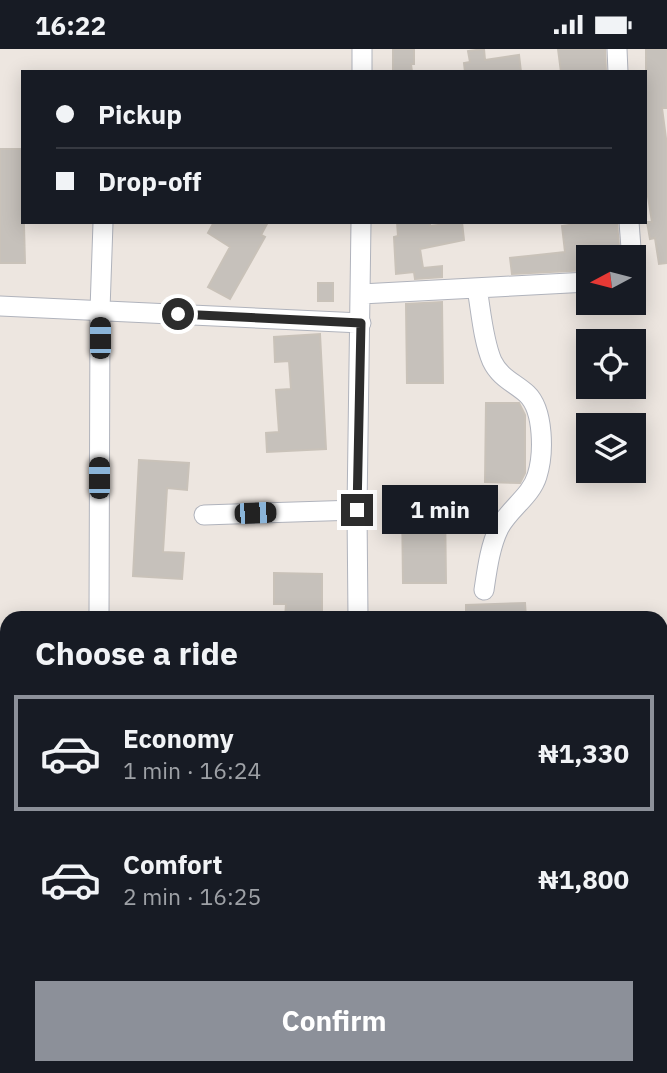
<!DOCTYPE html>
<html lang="en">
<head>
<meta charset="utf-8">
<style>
  :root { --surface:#171b24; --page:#242831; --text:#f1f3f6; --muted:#9ea1a6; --line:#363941; --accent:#8c9099 }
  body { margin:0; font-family:"IBM Plex Sans",sans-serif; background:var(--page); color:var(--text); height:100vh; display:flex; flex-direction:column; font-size:26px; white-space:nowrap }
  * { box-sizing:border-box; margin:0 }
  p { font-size:23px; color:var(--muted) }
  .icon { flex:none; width:38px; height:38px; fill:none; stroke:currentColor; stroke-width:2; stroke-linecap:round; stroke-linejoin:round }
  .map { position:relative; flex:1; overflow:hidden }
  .details { position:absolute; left:0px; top:562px; width:668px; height:464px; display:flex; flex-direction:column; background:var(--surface); border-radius:21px 21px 0 0; box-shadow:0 4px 18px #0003 }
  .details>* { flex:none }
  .banner { position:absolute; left:21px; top:21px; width:626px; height:154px; border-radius:0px; box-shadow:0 4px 18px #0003; display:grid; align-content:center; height:154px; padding:0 35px; background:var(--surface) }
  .needle { width:46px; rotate:263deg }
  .buttons { position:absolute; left:576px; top:196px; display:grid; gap:14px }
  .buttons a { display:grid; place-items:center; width:70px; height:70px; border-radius:0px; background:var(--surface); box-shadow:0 4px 18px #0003; font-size:35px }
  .end { position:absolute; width:32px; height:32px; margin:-16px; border:9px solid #2c2c2c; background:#fff; box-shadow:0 0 0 4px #fff }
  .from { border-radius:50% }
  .bubble { position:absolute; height:49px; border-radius:0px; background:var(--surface); box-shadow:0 4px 18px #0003; font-size:23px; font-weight:800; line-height:49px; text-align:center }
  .car { position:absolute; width:21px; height:42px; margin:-21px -10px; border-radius:9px; box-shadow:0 0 5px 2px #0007; background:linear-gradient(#222 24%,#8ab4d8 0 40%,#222 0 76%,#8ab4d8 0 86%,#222 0) }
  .banner b { display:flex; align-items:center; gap:24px; height:66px; font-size:26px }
  .banner b+b { border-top:2px solid var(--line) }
  .banner i { width:18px; height:18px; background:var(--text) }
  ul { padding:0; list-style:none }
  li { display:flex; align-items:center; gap:21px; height:116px; margin:0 14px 10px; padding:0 21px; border:4px solid transparent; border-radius:0px }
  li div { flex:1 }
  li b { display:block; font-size:26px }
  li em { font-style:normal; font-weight:800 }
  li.active { border-color:var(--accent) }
  li>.icon { width:63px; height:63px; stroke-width:1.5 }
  h2 { padding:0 35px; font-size:32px; line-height:84px }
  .primary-button { display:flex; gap:14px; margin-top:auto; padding:14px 35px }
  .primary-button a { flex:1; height:80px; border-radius:0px; background:var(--accent); color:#fff; font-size:28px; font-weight:800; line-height:80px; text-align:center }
  .status { display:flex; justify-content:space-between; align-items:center; height:49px; padding:0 35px; background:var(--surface); direction:ltr }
  .status svg { height:19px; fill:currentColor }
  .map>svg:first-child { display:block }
  .building { fill:#c6c1bb; stroke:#c9c2b9; stroke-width:2 }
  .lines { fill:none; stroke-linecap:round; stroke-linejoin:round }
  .minor-casing { stroke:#b0b3bc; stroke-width:21 }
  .minor { stroke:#fff; stroke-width:19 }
  .route { stroke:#2c2c2c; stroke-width:9 }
</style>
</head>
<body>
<div class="status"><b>16:22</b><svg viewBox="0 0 49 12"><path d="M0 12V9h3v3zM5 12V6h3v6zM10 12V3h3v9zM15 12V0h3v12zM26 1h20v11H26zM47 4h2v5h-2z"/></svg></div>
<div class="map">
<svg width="667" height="1024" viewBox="0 0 667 1024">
  <rect width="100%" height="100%" fill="#ede6e0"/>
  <!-- building -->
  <path class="building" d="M393 0H414V15H411L412 23H393Z
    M484 0 485 11 519 6 521 23H465L464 14 470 13 468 2Z
    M558 0H605L606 23H561Z
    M646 0H667V59H662L667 97V214L659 215 655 189 650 190 647 173H652L646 135Z
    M0 100H22L25 214H0Z
    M214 173H268L261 186 265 188 230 250 208 238 230 198 208 184Z
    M397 173H430V177L462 173 464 191 420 200 423 219 442 217V228L415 230 414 223 396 225 394 188 398 187Z
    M589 173H617L619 198 618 203H615V208H588V221L512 225 510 209 565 203 562 177Z
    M318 234H333V252H318Z
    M442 253 443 334H407L406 255Z
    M320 285 326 400 267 403 266 384 279 383 276 341 291 340 289 312 275 313 274 288Z
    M486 354H519L525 366V424L520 434 485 433Z
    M139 411 189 414 187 441 167 439 163 503 184 504 182 530 133 527Z
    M402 454H445L446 534H403Z
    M274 524 322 525V569H285L286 555H274Z
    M525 554 526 569H466V556Z"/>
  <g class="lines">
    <!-- minor casing -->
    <g class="minor-casing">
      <path id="minor" d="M617 0 618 23
        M362 23V0
        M629 208 631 199 629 173
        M477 239C481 262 483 291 492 312 500 329 515 334 527 345 544 361 544 405 537 427 531 447 509 460 499 479 490 497 487 521 484 541
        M361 245 588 233
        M0 257 361 274
        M204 466 357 461
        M99 569 100 261 103 174
        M358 569 357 461 361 173
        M0 708H7
        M0 806 7 807
        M662 835 667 822
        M0 916 7 915
        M0 960 7 961
        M80 1024V1018
        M555 1024 560 1018"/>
    </g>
    <!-- minor -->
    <use href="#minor" class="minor"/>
  </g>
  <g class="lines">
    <!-- route -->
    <path class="route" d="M178 265 361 274 357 461"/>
  </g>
</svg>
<div class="buttons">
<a><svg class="needle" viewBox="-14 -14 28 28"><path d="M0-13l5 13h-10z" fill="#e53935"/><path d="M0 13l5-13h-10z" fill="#9ea1a6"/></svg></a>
<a><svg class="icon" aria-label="locate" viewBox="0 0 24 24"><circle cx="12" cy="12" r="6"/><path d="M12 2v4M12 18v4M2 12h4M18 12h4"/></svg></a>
<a><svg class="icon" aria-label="layers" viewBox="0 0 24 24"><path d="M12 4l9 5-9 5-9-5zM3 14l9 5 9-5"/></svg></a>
</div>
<i class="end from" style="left:178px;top:265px"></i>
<i class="end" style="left:357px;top:461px"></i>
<div class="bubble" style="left:382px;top:436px;width:116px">1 min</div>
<i class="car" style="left:100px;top:289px;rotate:0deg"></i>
<i class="car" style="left:99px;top:429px;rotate:0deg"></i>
<i class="car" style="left:255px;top:464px;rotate:88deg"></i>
<div class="banner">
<b><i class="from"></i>Pickup</b>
<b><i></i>Drop-off</b>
</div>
<section class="details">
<h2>Choose a ride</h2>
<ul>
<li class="active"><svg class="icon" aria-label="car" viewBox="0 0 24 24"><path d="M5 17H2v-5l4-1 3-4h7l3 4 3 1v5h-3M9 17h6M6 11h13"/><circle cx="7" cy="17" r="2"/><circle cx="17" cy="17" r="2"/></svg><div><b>Economy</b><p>1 min · 16:24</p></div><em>₦1,330</em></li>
<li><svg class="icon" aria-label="car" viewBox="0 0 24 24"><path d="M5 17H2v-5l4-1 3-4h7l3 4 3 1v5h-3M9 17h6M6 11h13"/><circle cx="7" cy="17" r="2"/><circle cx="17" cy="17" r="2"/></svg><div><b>Comfort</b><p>2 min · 16:25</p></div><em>₦1,800</em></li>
</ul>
<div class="primary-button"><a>Confirm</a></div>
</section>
</div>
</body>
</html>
